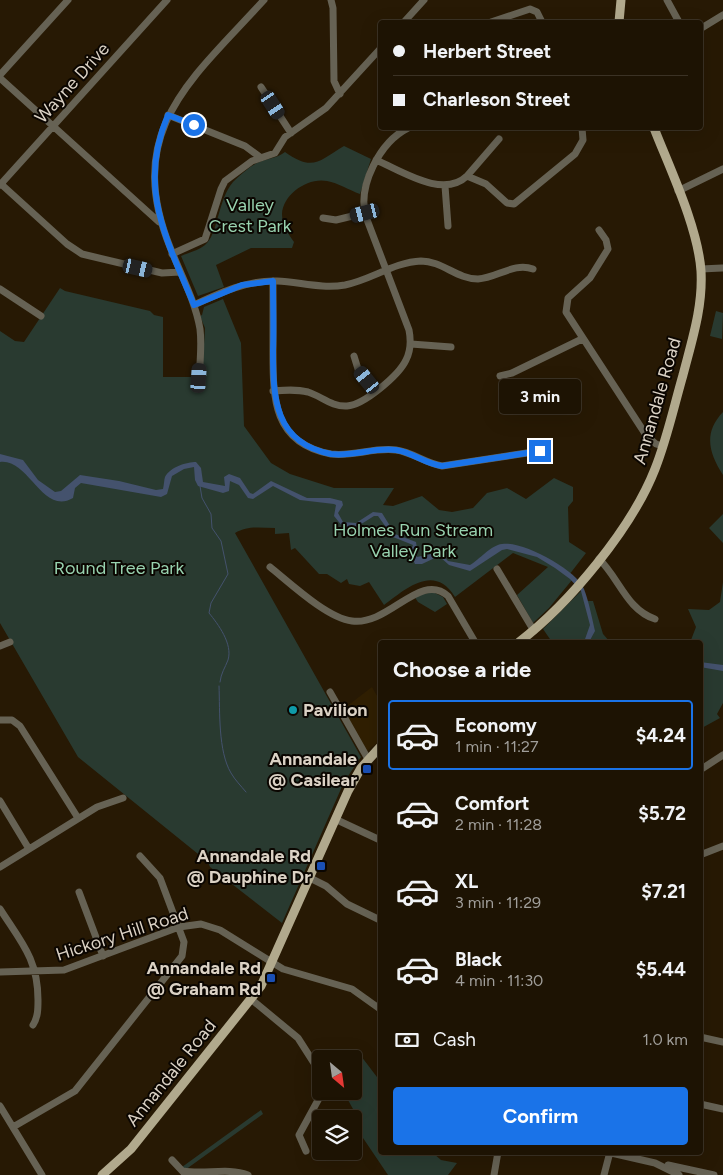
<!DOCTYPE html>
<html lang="en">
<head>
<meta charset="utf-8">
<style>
  :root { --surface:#1d1303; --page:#2a2012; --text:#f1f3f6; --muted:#a09e9a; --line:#3b3225; --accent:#1a73e8 }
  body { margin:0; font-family:Figtree,sans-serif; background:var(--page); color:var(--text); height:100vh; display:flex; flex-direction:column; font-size:19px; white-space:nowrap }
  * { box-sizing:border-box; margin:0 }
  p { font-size:16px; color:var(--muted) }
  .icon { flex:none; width:28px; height:28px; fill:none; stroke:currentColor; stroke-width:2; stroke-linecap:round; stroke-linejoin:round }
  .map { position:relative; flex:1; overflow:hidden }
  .details { position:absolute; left:378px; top:640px; width:325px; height:515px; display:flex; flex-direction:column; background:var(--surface); border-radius:5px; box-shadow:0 5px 20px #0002,0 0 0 1px var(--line) }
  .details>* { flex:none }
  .banner { position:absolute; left:378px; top:20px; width:325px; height:110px; border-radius:5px; box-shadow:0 5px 20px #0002,0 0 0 1px var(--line); display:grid; align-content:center; height:110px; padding:0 15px; background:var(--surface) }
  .needle { width:32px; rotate:151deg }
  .tools { position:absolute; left:312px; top:1050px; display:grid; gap:10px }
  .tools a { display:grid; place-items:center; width:50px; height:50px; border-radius:5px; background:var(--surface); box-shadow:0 5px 20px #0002,0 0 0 1px var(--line); font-size:25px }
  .end { position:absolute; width:22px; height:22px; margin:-11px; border:6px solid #1a73e8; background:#fff; box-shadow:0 0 0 2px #fff }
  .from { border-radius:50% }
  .bubble { position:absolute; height:35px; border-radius:5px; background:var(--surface); box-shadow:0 5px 20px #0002,0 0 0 1px var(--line); font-size:16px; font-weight:700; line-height:35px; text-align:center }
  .car { position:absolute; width:15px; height:30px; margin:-15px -8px; border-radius:6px; box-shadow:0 0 4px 1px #0007; background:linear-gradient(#222 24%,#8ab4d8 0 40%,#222 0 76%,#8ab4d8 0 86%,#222 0) }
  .banner b { display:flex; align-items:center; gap:18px; height:48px; font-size:19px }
  .banner b+b { border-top:1px solid var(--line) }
  .banner i { width:12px; height:12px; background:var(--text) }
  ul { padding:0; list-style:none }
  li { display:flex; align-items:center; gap:15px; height:70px; margin:0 10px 8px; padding:0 5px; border:2px solid transparent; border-radius:5px }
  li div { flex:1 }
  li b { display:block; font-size:19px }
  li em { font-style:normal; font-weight:700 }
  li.on { border-color:var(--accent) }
  li>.icon { width:45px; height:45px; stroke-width:1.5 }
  h2 { padding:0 15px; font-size:22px; line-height:60px }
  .pay { display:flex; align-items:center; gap:12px; height:55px; padding:0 15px; font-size:19px }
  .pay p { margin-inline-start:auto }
  .cta { display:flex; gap:10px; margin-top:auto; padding:10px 15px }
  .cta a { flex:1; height:58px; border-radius:5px; background:var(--accent); color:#fff; font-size:20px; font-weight:700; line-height:58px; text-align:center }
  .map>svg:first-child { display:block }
  .built { fill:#301f02 }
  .green { fill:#293a30 }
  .water { fill:#44526d }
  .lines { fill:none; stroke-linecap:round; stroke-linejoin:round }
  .stream { stroke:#44526d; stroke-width:1 }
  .minor { stroke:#666254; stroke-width:7 }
  .major { stroke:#b1a98d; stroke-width:9 }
  .route { stroke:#1a73e8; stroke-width:6 }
  .culture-dot { fill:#0f9aa8; stroke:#0b0601; stroke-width:2 }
  .transit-dot { fill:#1a4fb4; stroke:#0b0601; stroke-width:2 }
  .labels { text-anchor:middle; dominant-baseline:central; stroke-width:4; stroke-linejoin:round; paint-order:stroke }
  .street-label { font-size:18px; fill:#dbd2c5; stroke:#0b0601 }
  .park-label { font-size:18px; fill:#98d2af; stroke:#0b0601 }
  .poi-label { font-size:18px; font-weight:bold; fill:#dbd2c5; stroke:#0b0601; text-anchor:end }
</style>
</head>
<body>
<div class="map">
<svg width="723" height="1175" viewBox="0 0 723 1175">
  <rect width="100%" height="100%" fill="#271904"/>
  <!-- built -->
  <path class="built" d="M372 687 380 701V740L366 752 342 710Z"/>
  <!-- green -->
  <path class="green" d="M344 146 371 159 360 194C349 190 338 183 327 181 308 177 283 194 282 214 282 225 288 233 294 242L292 248H251L216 265 224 287 198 296 181 256C188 253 199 250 205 245 218 235 218 199 233 182 239 176 249 167 257 163 267 158 276 159 285 152 313 172 319 161 344 146Z
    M60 288 65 291 150 311 154 315 163 317V377H202L205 328 200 316 202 315 204 307 223 299 241 343 244 426 271 463 290 474 334 488H394L383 505 393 506 422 496 439 510 452 512 473 508 487 493 507 488 526 499 554 478 573 487V501L568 507 569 542 586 553 569 575 572 580 549 608 533 623 517 595 548 567 513 553 455 597C434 563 406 589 384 605L369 582 360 586 349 584 347 579 341 583 327 574H319L295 548 291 550 289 533 275 534V528C261 528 248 525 235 533L361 757 344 782 282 923 210 867 208 862 78 757 0 623V331L15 341 24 342Z
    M716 311 723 313 722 339 710 336Z
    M723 412V475C709 453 703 433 723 412Z
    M723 514V543L709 528Z
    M723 582V703L717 714 720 718 700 729V642H686L691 640 696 627 688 609 709 610 720 602Z
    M582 590 585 601H593L603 634 610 642H552L543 629Z
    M433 592 443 597 447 604 435 612 418 602 414 596Z
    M361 1056 380 1081V1152L433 1153 441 1160 457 1163 448 1175H388L363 1138 353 1109 343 1091H354V1060Z
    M261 1110 263 1114 185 1170 182 1167Z"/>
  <!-- water -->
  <path class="water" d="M0 454 23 460 38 480 55 492 61 491 80 475 119 481 156 490 163 489C164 485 164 480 165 477 170 467 187 462 196 462L201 468 203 482 225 486 224 477 229 474 240 478 250 493 253 494 271 481 307 498H330L342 501 343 505 338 513 343 522 356 523 373 512 382 513 395 534 416 542 417 549 415 553 417 557 440 552 448 561 470 565C479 560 491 545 502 544 522 540 577 570 584 589 589 602 592 618 595 631L589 642H584L590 625 581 591 570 579 555 568 537 557 507 549 502 550 470 571 449 565 439 556 422 564H415L410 553 413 545 393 537 378 516H374L355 528 343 527 334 516 336 505 334 504 300 500 273 486 253 499 248 498 239 485 230 481 229 491 223 493 198 486 195 480 194 467 184 469 172 476 167 494 161 497 81 483 75 488 73 498C42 516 29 458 0 462Z
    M700 662 723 665V671L700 667Z"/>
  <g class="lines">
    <!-- stream -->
    <path class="stream" d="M200 486 202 498 211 514 212 528 221 541 228 574 211 603 209 613C218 624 233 644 228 660 225 668 221 673 220 682
      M219 686C220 712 218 751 231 773 235 780 241 786 246 792"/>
    <!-- minor -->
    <path class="minor" d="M331 0 333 8 334 81 340 94
      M667 0 679 22
      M404 22 424 0
      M491 22 530 9 537 12 542 22
      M700 29 723 15
      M0 75 68 0
      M0 78 159 222
      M261 87 291 133
      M168 115 245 146 260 157
      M376 160C402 171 443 199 467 176L486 184 507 203 514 204 575 154 583 140 582 128
      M467 176 499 139
      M1 184 67 244 82 254 162 273 180 272
      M0 185 167 0
      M445 186 448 226
      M678 191 723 169
      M323 218 336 220 365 213
      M599 230 606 240 608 249 590 278 568 298 566 312 646 435 656 444 663 446
      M172 254 205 239 221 189 225 181 252 161 275 153 285 137 326 108 380 49
      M701 269 722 268
      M273 281C273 304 273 327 273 350 273 397 272 443 331 454 353 457 374 447 396 450 412 452 425 463 442 466L540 451
      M0 289 41 316
      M194 305C220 293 247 280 277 281 300 282 321 289 345 285 371 280 394 262 421 261 442 261 457 279 478 279 497 278 514 262 533 269
      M411 344 451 347
      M354 356 358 369 376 391
      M500 376 512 373 582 339
      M199 378C200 362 202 345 200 329 195 300 180 273 170 247 123 130 192 79 264 0
      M273 391C285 390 296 389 308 392 321 396 332 407 347 406 364 405 399 375 406 360 411 350 411 340 409 330L366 217C357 186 380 142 408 128
      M599 559C619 578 627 610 655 619
      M270 567C290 583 327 618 352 621 389 626 420 571 448 596L475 642
      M497 569 534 631
      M0 646 10 642
      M330 692 368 759
      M0 720H12L20 726 78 818
      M700 770 723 755
      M0 801 29 849
      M335 819 380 840
      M700 855 723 846
      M0 867 97 807 123 798
      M310 878 326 886 347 904 380 920
      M79 892 103 956
      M0 909C21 942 38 959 38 1000 38 1009 38 1017 33 1025
      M0 972 64 970 179 927 201 924 220 930 283 969 352 989 380 1009
      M251 999 298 1038 321 1074
      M700 1037 723 1042
      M700 1104 723 1109
      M0 1106 42 1175
      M13 1127 75 1091 182 956 184 942 160 878 140 856
      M306 1151 299 1135 323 1091
      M607 1152 655 1163 679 1175
      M172 1160 186 1175
      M668 1165 714 1175
      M183 1171C205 1175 227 1167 248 1175
      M494 1175 498 1152
      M604 1175 610 1152"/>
    <!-- major -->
    <path class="major" d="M619 22 621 0
      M519 642C569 604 632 528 655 469 667 439 674 406 683 375 692 340 703 307 701 271 698 227 670 169 654 128
      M102 1175 131 1149 261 986 348 791 361 768 380 747"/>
  </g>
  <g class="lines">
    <!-- route -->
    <path class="route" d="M194 125 168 115C137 187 166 238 194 305L242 285 273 281C273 304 274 327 273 350 273 397 274 443 331 454 353 457 374 447 396 450 412 452 425 464 442 466L540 451"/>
  </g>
  <!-- markers -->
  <circle class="culture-dot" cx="293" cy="710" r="5"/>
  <g class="transit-dot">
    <rect x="362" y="764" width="10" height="10" rx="2.5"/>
    <rect x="316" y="861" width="10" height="10" rx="2.5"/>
    <rect x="266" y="973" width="10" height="10" rx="2.5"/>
  </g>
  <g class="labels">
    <!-- street labels -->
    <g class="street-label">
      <text transform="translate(72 83) rotate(-48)">Wayne Drive</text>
      <text transform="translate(657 401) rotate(-74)">Annandale Road</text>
      <text transform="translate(122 934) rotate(-18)">Hickory Hill Road</text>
      <text transform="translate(171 1073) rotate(-51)">Annandale Road</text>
    </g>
    <!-- park labels -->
    <g class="park-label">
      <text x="250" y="205">Valley<tspan x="250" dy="21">Crest Park</tspan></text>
      <text x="413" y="530">Holmes Run Stream<tspan x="413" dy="21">Valley Park</tspan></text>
      <text x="119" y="568">Round Tree Park</text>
    </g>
    <!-- poi labels -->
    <g class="poi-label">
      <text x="303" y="710" text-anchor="start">Pavilion</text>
      <text x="357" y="759">Annandale<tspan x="357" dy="21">@ Casilear</tspan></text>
      <text x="311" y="856">Annandale Rd<tspan x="311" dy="21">@ Dauphine Dr</tspan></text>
      <text x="261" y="968">Annandale Rd<tspan x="261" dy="21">@ Graham Rd</tspan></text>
    </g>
  </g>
</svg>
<div class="tools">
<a><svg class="needle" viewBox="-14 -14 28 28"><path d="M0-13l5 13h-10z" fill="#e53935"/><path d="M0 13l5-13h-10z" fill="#a09e9a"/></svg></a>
<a><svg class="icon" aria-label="layers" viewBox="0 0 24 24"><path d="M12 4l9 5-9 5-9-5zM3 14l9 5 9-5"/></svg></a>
</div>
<i class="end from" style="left:194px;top:125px"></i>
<i class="end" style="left:540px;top:451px"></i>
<div class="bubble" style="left:499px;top:379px;width:82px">3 min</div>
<i class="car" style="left:273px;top:105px;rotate:147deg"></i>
<i class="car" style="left:365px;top:213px;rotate:256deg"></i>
<i class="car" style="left:138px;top:268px;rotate:103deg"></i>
<i class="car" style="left:199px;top:378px;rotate:4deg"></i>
<i class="car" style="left:367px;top:380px;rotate:321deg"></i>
<div class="banner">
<b><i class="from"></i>Herbert Street</b>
<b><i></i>Charleson Street</b>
</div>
<section class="details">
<h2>Choose a ride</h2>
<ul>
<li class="on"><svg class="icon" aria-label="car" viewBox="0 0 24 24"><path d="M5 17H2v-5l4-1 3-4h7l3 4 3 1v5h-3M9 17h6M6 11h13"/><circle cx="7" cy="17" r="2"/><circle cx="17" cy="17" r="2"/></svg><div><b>Economy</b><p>1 min · 11:27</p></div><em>$4.24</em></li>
<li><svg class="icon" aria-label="car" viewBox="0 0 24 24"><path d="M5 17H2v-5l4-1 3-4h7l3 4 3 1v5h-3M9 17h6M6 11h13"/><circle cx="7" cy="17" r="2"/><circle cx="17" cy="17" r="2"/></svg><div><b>Comfort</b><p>2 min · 11:28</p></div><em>$5.72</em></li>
<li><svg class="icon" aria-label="car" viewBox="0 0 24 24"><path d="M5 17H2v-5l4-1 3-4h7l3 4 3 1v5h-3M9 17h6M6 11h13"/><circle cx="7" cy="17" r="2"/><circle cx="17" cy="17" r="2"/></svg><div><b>XL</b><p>3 min · 11:29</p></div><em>$7.21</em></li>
<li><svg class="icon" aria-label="car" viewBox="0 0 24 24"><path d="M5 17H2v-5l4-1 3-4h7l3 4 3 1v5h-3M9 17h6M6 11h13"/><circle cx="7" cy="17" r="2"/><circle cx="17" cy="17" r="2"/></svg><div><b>Black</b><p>4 min · 11:30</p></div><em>$5.44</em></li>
</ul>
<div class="pay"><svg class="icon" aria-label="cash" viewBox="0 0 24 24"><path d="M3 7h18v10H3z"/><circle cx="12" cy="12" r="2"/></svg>Cash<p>1.0 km</p></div>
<div class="cta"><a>Confirm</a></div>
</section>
</div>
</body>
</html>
